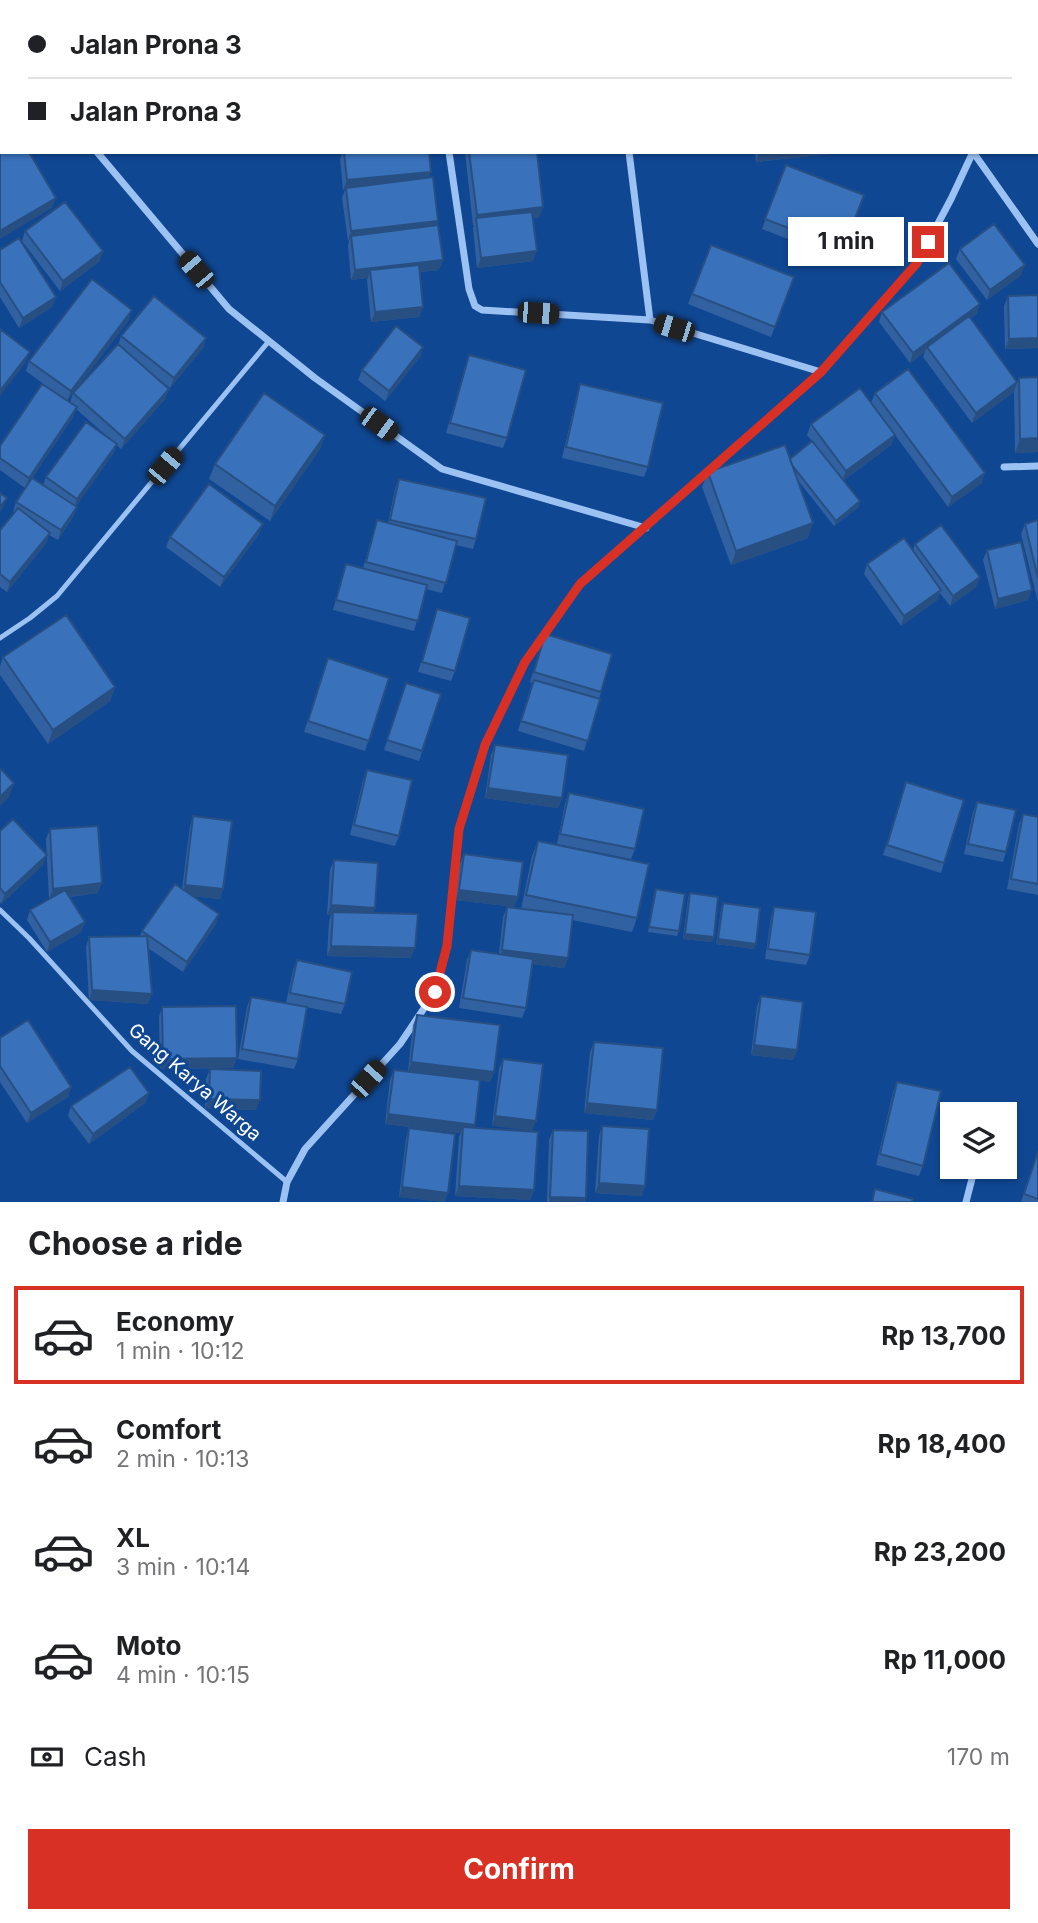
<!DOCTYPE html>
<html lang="en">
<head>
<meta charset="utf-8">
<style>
  :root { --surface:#fff; --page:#f2f2f2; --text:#202124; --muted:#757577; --line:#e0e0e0; --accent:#d93025 }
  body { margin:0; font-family:Inter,sans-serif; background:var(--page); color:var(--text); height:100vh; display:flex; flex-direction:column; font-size:26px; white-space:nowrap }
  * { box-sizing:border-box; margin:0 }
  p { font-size:23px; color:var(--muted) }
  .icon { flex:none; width:38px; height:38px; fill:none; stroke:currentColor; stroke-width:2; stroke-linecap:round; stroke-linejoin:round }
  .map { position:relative; height:1202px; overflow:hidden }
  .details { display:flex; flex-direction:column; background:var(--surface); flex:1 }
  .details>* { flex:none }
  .banner { position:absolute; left:0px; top:0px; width:1040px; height:154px; box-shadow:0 2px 5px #0004; display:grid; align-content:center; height:154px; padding:0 28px; background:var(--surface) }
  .buttons { position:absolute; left:940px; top:1102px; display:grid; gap:14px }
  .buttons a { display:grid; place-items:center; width:77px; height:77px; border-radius:0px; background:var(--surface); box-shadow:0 2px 5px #0004; font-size:35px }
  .end { position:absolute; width:32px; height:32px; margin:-16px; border:9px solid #d93025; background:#fff; box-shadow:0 0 0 4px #fff }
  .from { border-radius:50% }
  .bubble { position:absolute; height:49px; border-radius:0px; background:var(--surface); box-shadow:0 2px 5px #0004; font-size:23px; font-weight:700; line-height:49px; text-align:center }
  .car { position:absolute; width:21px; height:42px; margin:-21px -10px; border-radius:9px; box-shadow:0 0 5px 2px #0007; background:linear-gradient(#222 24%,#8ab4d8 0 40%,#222 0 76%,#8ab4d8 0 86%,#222 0) }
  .banner b { display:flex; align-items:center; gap:24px; height:66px; font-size:26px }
  .banner b+b { border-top:2px solid var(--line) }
  .banner i { width:18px; height:18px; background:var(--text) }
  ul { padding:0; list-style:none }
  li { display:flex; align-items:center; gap:21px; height:98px; margin:0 14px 10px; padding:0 14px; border:4px solid transparent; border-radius:0px }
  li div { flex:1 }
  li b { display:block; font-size:26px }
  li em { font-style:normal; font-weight:700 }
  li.on { border-color:var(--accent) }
  li>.icon { width:63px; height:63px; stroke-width:1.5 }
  h2 { padding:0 28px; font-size:32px; line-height:84px }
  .pay { display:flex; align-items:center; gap:18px; height:77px; padding:0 28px; font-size:26px }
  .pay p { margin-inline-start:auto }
  .primary-button { display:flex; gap:14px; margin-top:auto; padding:14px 28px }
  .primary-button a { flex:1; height:80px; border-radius:0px; background:var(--accent); color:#fff; font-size:28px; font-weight:700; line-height:80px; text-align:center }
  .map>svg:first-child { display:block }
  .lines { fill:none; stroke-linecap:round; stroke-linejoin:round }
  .service { stroke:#9cc2f3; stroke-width:5 }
  .minor { stroke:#9cc2f3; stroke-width:7 }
  .wall { fill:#3161a0; fill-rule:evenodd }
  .shaded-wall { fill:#284f82 }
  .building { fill:#3971ba; stroke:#284f82; stroke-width:2 }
  .route { stroke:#d93025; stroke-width:9 }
  .labels { text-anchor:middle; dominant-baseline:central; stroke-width:6; stroke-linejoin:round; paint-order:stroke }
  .street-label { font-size:19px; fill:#fff; stroke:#104792 }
</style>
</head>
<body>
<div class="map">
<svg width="1038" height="1202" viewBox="0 0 1038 1202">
  <rect width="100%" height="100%" fill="#104792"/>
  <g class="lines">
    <!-- service -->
    <path class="service" d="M0 638 30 618 57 596 269 341
      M0 910 29 938 132 1051 287 1182"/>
    <!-- minor -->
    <path class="minor" d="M441 0 442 2
      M954 0V2
      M0 79 2 80
      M97 152 229 309 315 378 442 469 646 528
      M449 152 469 289 475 306 482 310 650 320 821 372
      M629 152 650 320
      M1004 467 1038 466
      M283 1202 287 1182 305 1149 400 1044 435 992 447 946 459 829 485 745 525 662 580 584 821 372 917 263 951 199 973 152 1038 244
      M966 1202 975 1167"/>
  </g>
  <!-- wall -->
  <path class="wall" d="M0 0 2 2V66H0Z
    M343 152H429V178L438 221 437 226 439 270 419 272 423 307 419 317 371 322 367 280 368 278 351 280 348 246 349 241H348L342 198 345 190H343L340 159Z
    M465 152H537L540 217 533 218V261L477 268 473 228 474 225H473Z
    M755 152H848L756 162Z
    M786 165 864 195 839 259 762 229Z
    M25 231 100 261 60 291 22 241Z
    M711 245 794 277 771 337 688 304Z
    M960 249 1021 275 987 300 956 259Z
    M0 250 56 297 52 307 19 328 0 297Z
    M1038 295V348L1005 349 1004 306 1008 296Z
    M882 312 977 314 970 318 1017 382 1019 378 1038 377V452L1015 453 1014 392 972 423 923 357 925 352 910 363 879 322Z
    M129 320 67 401 70 403 73 393 118 345 121 336 206 338 203 348 170 388 134 359 169 389 165 399 121 449 117 445 113 454 76 506 77 507 73 517 58 540 49 535 46 543 7 592 0 587V530L14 513 13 512 16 502 25 488 0 470V446L60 396 26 371 29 361ZM76 409 115 443 46 477 43 485 32 478 73 417Z
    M423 347 420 357 385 401 358 380 362 370Z
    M469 355 507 438 503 448 446 433Z
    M580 384 648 467 644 477 562 458 577 394Z
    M875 393 982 483 948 507 895 435 891 445 844 480 859 507 834 526 797 479 808 538 731 565 702 487 708 472 790 459 812 441 807 435 811 424 871 403Z
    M325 435 320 449 270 521 209 479 215 464Z
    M399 479 476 539 473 549 456 545 442 593 426 589 414 631 333 610 346 564 363 568 377 520 388 523 395 489Z
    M1038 520V602L1021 534 1025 524Z
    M259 534 220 587 166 547 170 537Z
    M915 544 976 587 950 606 940 593 937 600 901 626 864 574 867 564 913 550Z
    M987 550 1028 600 995 609 983 560Z
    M437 609 455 671 451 681 418 672Z
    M545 634 612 654 584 751 518 731 532 683 530 682Z
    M3 657 115 687 110 701 48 744 0 675V666Z
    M328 658 389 678 365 751 304 732Z
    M406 683 441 694 419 761 384 750Z
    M495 745 562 798 558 808 485 798 491 755Z
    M367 770 399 836 395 846 350 835 363 780Z
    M906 782 944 863 941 873 883 855Z
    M569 793 635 849 631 859 557 844 565 803Z
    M977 802 1006 852 1003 862 964 854 973 812Z
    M1023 814 1038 817V895L1007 889 1019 824Z
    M193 816 223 889 220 899 193 896 216 924 183 972 148 948V1004L89 1000 86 947 89 937 140 936 142 931 182 889 190 826Z
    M50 829 98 893 69 897 85 922 81 932 47 952 27 920 30 910 49 899 46 839Z
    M0 831 43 865 1 904 0 902Z
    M538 841 637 918 632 932 572 920 568 958 564 968 533 964 526 1008 522 1018 459 1008 467 960 471 950 499 954 503 917 507 907 521 909 532 856Z
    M464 854 518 897 514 907 455 900 460 864Z
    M334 860 375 908 373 913 411 958 327 956 329 922 331 915H327L330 870Z
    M656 889 679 931 677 936 648 932 654 894Z
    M690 893 714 937 712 942 683 939 688 898Z
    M723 903 754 949 716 944 721 909Z
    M774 907 810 955 806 965 765 959 771 917Z
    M297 960 345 1004 341 1014 286 1003 293 970Z
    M761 996 797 1050 793 1060 751 1055 757 1006Z
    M251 997 298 1059 294 1069 238 1059 247 1007Z
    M162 1007 233 1068 160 1069 159 1017Z
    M417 1015 494 1072 490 1082 480 1080 473 1128 534 1190 530 1200 455 1196 459 1137 461 1133 385 1124 390 1080 394 1070 408 1071 413 1025Z
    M0 1038 71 1087 68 1097 27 1123 0 1082Z
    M594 1042 657 1110 653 1120 584 1113 590 1052Z
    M503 1059 543 1064 492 1126 499 1069Z
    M210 1069 256 1110 205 1109 206 1079Z
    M897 1082 923 1166 919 1176 876 1165 893 1092Z
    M149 1093 145 1103 89 1144 68 1116 71 1106Z
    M602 1126 642 1196 595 1193 599 1136Z
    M409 1128 448 1193 444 1202 399 1197 406 1138Z
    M553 1130 586 1198 584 1202H547L549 1140Z
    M1038 1151V1202H1021Z"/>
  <!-- shaded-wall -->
  <path class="shaded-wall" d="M339 0H395L394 2H323Z
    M832 0H864L863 2H819Z
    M759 152H848L756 162Z
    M431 172 428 182 346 188 345 190H343L347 180Z
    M56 198 52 208 0 239V231Z
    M543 207 540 217 477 225 476 218 473 225 477 215Z
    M438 221 435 231 351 236 349 241H348L351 231Z
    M103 251 100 261 60 291 63 281Z
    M537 251 533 261 477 268 481 258Z
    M443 260 439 270 371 277 370 270 368 278 351 280 355 270Z
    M1025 265 1021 275 987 300 990 290Z
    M56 297 52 307 19 328 23 318Z
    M980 304 977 314 929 349 927 347 925 352 910 363 913 353Z
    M423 307 419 317 371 322 375 312Z
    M132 310 129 320 67 401 71 391Z
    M206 338 203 348 170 388 174 378Z
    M1038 338V348L1005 349 1009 339Z
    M423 347 420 357 385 401 389 391Z
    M30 352 26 362 0 396V391Z
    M1017 382 1014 392 972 423 976 413Z
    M169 389 165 399 121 449 125 439Z
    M77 407 73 417 26 488 29 478Z
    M325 435 320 449 270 521 275 506Z
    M895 435 891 445 842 481 846 471Z
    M1038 438V452L1015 453 1020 439Z
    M117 444 113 454 74 509 77 499Z
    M985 473 982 483 948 507 952 497Z
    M7 498 3 508 0 512V507Z
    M860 501 859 507 834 526 836 521Z
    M77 507 73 517 58 540 61 530Z
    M813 523 808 538 731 565 736 551Z
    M263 524 259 534 220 587 224 577Z
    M50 533 46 543 7 592 10 582Z
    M980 577 976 587 950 606 953 596Z
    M941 590 937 600 901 626 904 616Z
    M1032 590 1028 600 995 609 998 599Z
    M115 687 110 701 48 744 53 730Z
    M14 783 9 797 0 806V797Z
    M488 788 562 798 558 808 485 798Z
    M47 855 43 865 1 904 5 894Z
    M102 883 98 893 49 899 53 889Z
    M185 885 223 889 220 899 182 895Z
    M459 890 518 897 514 907 455 900Z
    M331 905 375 908 371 918 333 912 331 915H327Z
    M219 914 216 924 183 972 187 962Z
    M85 922 81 932 47 952 50 942Z
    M685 934 714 937 712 942 683 939Z
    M718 939 756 944 754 949 716 944Z
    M331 946 415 948 411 958 327 956Z
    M502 950 568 958 564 968 499 960Z
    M92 990 152 994 148 1004 89 1000Z
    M754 1045 797 1050 793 1060 751 1055Z
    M237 1058 233 1068 160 1069 163 1059Z
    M411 1062 494 1072 490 1082 408 1072Z
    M71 1087 68 1097 27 1123 31 1113Z
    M149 1093 145 1103 89 1144 93 1134Z
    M209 1099 260 1100 256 1110 205 1109Z
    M587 1103 657 1110 653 1120 584 1113Z
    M388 1114 475 1125 471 1135 463 1127 461 1133 385 1124Z
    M495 1116 536 1121 532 1131 492 1126Z
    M599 1183 645 1186 642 1196 595 1193Z
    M459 1186 534 1190 530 1200 455 1196Z
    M402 1187 448 1193 444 1202 399 1197Z
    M550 1197 586 1198 584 1202H549Z"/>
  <!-- building -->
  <path class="building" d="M0 0H48L47 2H2V55H0Z
    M82 0H125V2H82Z
    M465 0H548V2H451Z
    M550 0H604L605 2H550Z
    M778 0H832L819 2H779Z
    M2 134V152H29L56 198 0 231V135Z
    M344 152H429L431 172 347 180Z
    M469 152H537L543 207 477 215Z
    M786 165 864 195 843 249 765 219Z
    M433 177 438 221 351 231 346 188Z
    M65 202 103 251 63 281 25 231Z
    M532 212 537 251 481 258 476 218Z
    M994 224 1025 265 990 290 960 249Z
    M438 225 443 260 355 270 351 236Z
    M19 238 56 297 23 318 0 282V250Z
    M711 245 794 277 775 327 692 294Z
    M949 263 980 304 913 353 882 312Z
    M419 265 423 307 375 312 370 270Z
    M92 279 132 310 71 391 29 361Z
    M1038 295V338L1009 339 1008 296Z
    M154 296 206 338 174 378 121 336Z
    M969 316 1017 382 976 413 927 347Z
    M396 326 423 347 389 391 362 370Z
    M0 329 30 352 0 391Z
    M118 344 169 389 125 439 73 393Z
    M469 355 526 370 507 438 450 423Z
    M908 369 985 473 952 497 875 393Z
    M1038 377V438L1020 439 1019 378Z
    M42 384 77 407 29 478 0 458V446Z
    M580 384 663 403 648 467 566 447Z
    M860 388 895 435 846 471 811 424Z
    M264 393 325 435 275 506 215 464Z
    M86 422 117 444 77 499 46 477Z
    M812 441 860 501 836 521 792 465 790 459Z
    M785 445 813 523 736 551 708 472Z
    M32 478 77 507 61 530 16 502Z
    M399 479 486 498 476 539 390 520Z
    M209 484 263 524 224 577 170 537Z
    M0 493 7 498 0 507Z
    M18 508 50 533 10 582 0 574V530Z
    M377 520 457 541 446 583 366 562Z
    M1038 520V578L1025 524Z
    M941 525 980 577 953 596 915 544Z
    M904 538 941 590 904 616 867 564Z
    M1021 542 1032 590 998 599 987 550Z
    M346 564 427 585 418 621 336 600Z
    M437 609 470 618 455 671 422 662Z
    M66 615 115 687 53 730 3 657Z
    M545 634 612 654 601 692 534 672Z
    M328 658 389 678 369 741 308 721Z
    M534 680 600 699 588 741 521 721Z
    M406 683 441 694 422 751 387 740Z
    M495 745 568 755 562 798 488 788Z
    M0 768 14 783 0 797Z
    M367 770 412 780 399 836 354 825Z
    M906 782 964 800 944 863 887 845Z
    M569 793 644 809 635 849 560 834Z
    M977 802 1016 810 1006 852 968 844Z
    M1023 814 1038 817V884L1011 879Z
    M193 816 232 821 223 889 185 885Z
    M13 819 47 855 5 894 0 888V831Z
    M98 826 102 883 53 889 50 829Z
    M538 841 649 864 637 918 526 895Z
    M464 854 523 862 518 897 459 890Z
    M334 860 378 863 375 908 331 905Z
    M175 884 219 914 187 962 142 931Z
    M656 889 685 894 679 931 649 927Z
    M65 890 85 922 50 942 30 910Z
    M690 893 718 897 714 937 685 934Z
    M723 903 760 908 756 944 718 939Z
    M507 907 573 915 568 958 502 950Z
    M774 907 816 912 810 955 768 949Z
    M333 912 418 914 415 948 331 946Z
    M147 936 152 994 92 990 89 937Z
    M471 950 533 959 526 1008 463 998Z
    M297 960 352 972 345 1004 290 993Z
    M761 996 803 1002 797 1050 754 1045Z
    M251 997 307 1007 298 1059 242 1049Z
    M236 1006 237 1058 163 1059 162 1007Z
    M417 1015 500 1025 494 1072 411 1062Z
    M28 1020 71 1087 31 1113 0 1066V1038Z
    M594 1042 663 1048 657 1110 587 1103Z
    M503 1059 543 1064 536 1121 495 1116Z
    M130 1067 149 1093 93 1134 71 1106Z
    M210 1069 261 1071 260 1100 209 1099Z
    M394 1070 480 1080 475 1125 388 1114Z
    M897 1082 941 1091 923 1166 880 1154Z
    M602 1126 649 1129 645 1186 599 1183Z
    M463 1127 538 1132 534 1190 459 1186Z
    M409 1128 455 1134 448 1193 402 1187Z
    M553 1130 588 1131 586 1198 550 1197Z
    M1038 1151V1199L1024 1194Z
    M875 1189 913 1199 912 1202H872Z"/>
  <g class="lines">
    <!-- route -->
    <path class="route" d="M435 992 447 946 459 829 485 745 525 662 580 584 821 372 917 263 928 242"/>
  </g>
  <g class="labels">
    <!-- street labels -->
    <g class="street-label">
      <text transform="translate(195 1082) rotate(41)">Gang Karya Warga</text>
    </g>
  </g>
</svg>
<div class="buttons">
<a><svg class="icon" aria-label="layers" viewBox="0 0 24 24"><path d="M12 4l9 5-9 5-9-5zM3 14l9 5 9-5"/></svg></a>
</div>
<i class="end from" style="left:435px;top:992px"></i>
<i class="end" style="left:928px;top:242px"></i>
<div class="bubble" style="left:788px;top:217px;width:116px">1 min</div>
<i class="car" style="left:196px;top:270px;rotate:320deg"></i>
<i class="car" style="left:538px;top:313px;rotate:94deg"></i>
<i class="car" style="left:674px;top:328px;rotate:287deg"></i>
<i class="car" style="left:379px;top:424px;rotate:126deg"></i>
<i class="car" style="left:165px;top:466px;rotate:40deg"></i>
<i class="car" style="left:368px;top:1079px;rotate:42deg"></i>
<div class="banner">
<b><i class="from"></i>Jalan Prona 3</b>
<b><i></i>Jalan Prona 3</b>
</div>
</div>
<section class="details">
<h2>Choose a ride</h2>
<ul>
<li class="on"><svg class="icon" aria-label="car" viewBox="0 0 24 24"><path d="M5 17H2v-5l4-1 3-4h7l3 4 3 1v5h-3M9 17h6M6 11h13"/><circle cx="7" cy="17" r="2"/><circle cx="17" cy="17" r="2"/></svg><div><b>Economy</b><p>1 min · 10:12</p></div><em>Rp 13,700</em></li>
<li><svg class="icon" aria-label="car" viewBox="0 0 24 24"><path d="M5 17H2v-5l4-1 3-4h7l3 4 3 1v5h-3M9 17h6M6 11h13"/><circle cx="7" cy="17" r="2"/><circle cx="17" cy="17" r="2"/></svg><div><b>Comfort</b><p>2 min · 10:13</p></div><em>Rp 18,400</em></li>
<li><svg class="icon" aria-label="car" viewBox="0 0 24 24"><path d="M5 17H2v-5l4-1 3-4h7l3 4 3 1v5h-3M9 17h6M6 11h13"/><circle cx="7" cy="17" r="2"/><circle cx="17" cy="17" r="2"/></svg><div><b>XL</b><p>3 min · 10:14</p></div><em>Rp 23,200</em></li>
<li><svg class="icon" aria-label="car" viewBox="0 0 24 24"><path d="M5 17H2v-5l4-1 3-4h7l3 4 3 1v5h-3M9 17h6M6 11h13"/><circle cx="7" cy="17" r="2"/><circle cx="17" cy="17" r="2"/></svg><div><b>Moto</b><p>4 min · 10:15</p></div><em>Rp 11,000</em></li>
</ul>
<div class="pay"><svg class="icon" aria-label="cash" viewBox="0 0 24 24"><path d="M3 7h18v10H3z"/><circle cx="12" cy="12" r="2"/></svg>Cash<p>170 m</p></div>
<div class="primary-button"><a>Confirm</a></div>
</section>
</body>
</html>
